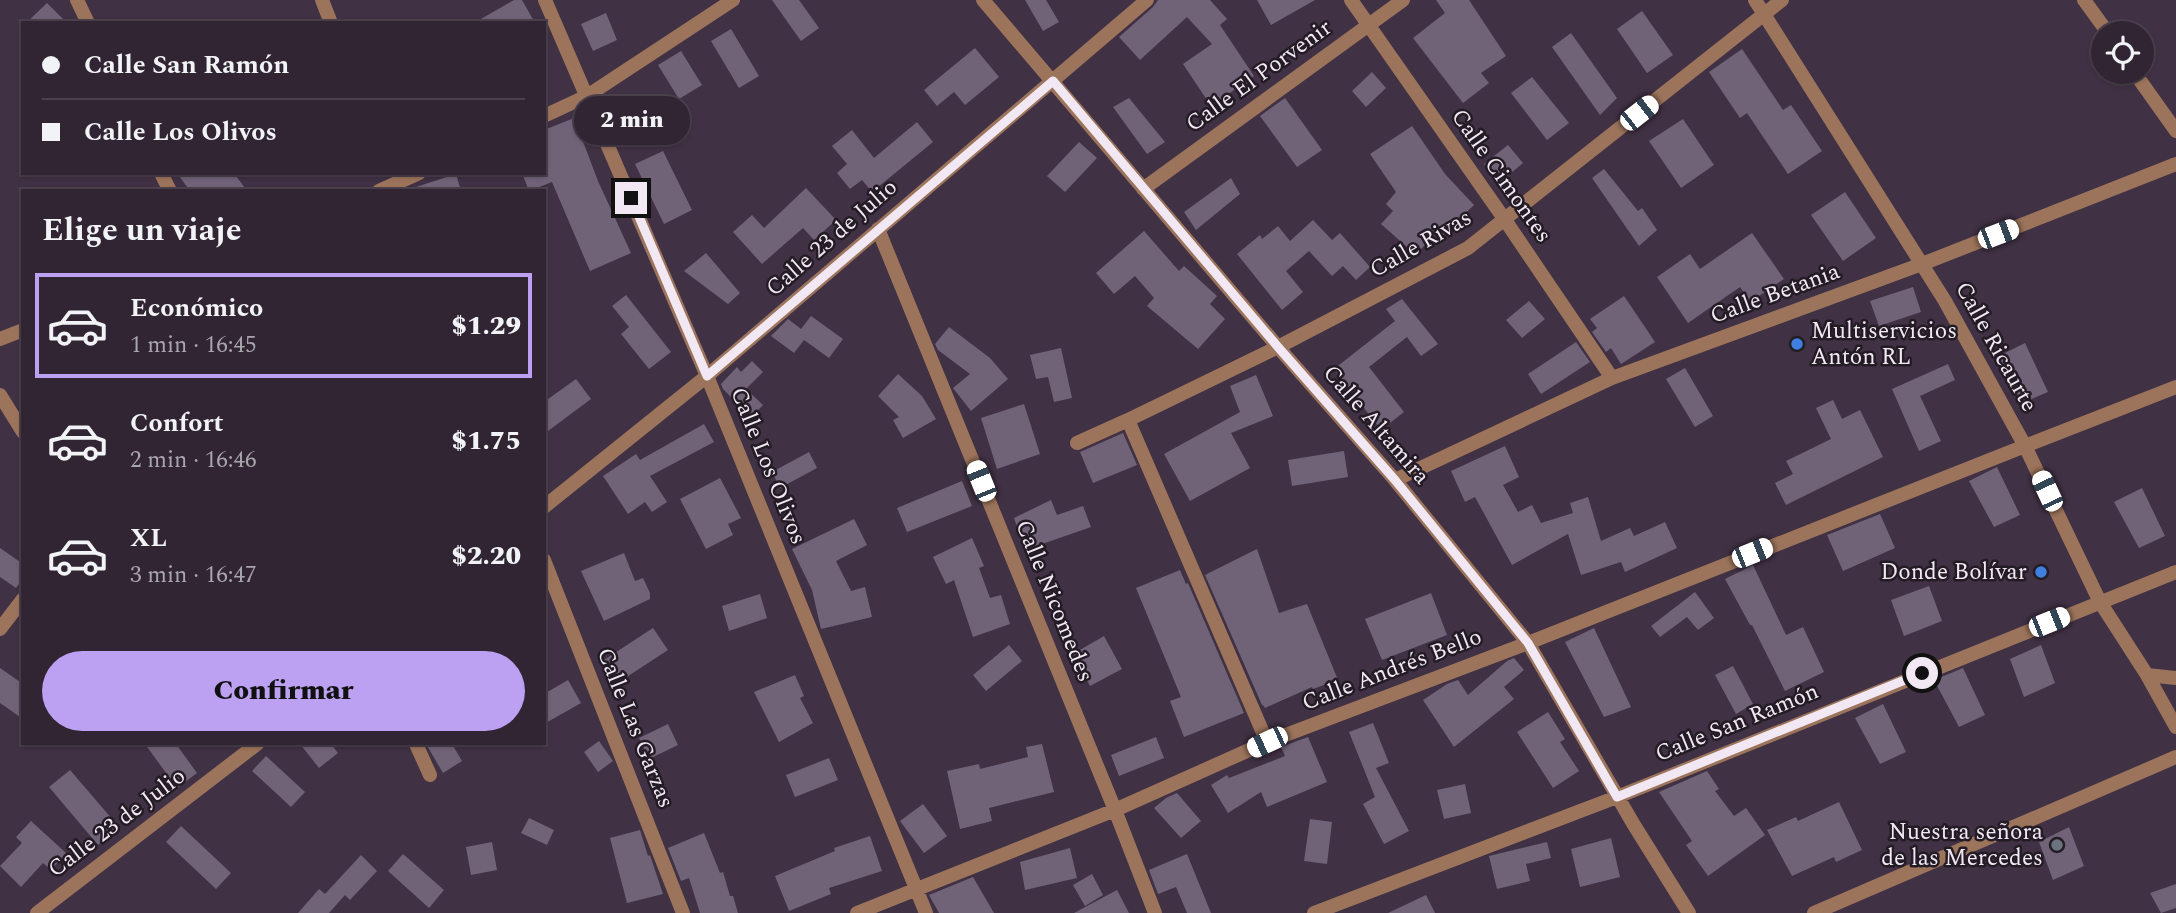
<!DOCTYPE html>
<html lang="es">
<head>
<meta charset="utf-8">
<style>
  :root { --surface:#312533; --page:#392d3b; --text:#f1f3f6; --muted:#a8a5ac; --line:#4c424e; --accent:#bca0f2 }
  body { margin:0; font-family:Spectral,serif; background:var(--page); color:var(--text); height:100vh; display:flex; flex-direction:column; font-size:26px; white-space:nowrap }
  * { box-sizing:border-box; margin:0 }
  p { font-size:23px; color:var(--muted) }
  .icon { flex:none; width:38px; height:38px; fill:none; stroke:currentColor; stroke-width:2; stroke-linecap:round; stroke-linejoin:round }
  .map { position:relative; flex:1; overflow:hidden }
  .drawer { position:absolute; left:21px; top:189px; width:525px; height:556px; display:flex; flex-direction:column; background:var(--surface); border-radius:0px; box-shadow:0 2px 5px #0004,0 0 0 2px var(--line) }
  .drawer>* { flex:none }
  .hud { position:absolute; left:21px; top:21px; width:525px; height:154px; border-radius:0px; box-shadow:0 2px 5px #0004,0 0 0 2px var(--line); display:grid; align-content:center; height:154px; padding:0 21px; background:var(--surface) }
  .tools { position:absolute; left:2091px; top:21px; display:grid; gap:14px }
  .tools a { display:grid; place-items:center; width:63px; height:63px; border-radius:50%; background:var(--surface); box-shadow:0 2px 5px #0004,0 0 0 2px var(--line); font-size:35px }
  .end { position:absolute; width:32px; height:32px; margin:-16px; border:9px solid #f2e8f4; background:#111; box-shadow:0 0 0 4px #111 }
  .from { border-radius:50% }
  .bubble { position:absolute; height:49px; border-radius:24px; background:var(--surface); box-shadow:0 2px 5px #0004,0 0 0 2px var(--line); font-size:23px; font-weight:800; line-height:49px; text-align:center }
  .car { position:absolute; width:21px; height:42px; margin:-21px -10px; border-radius:9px; box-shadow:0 0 5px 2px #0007; background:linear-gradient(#fff 24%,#345 0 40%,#fff 0 76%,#345 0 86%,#fff 0) }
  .hud b { display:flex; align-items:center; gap:24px; height:66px; font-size:26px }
  .hud b+b { border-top:2px solid var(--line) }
  .hud i { width:18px; height:18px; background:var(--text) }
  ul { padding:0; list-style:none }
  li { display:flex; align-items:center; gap:21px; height:105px; margin:0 14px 10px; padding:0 7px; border:4px solid transparent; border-radius:0px }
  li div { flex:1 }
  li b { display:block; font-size:26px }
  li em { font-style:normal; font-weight:800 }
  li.current { border-color:var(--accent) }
  li>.icon { width:63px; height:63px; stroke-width:1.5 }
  h2 { padding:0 21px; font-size:32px; line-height:84px }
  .action { display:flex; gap:14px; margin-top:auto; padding:14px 21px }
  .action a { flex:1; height:80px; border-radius:42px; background:var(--accent); color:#111; font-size:28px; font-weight:800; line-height:80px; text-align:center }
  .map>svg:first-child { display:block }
  .building { fill:#706378 }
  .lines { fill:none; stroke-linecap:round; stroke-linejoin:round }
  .minor { stroke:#9c745b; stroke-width:14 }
  .tertiary { stroke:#9c745b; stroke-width:14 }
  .route { stroke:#f2e8f4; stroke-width:9 }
  .shop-dot { fill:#3f7fe0; stroke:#231c25; stroke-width:2.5 }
  .worship-dot { fill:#6b7280; stroke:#231c25; stroke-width:2.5 }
  .labels { text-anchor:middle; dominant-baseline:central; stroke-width:5; stroke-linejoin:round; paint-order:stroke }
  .street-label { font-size:23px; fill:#f2e8f4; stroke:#231c25 }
  .poi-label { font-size:23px; fill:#f2e8f4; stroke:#231c25; text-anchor:end }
</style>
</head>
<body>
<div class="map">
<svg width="2176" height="913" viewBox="0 0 2176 913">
  <rect width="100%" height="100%" fill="#413144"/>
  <!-- building -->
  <path class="building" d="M514 0H522L535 23H474Z
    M772 0H799L819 28 801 41Z
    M1025 0H1046L1059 22 1043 31Z
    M1158 0H1210L1227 19 1220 25 1254 76 1211 106 1183 64 1212 44 1187 17 1140 60 1119 37 1153 7Z
    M1257 0H1315L1271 25Z
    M1436 0H1469L1506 56 1481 73 1489 83 1463 103 1413 38 1445 13Z
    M47 3 67 23H26Z
    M1642 11 1673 55 1647 73 1617 29Z
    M606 13 617 40 593 51 581 24Z
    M731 29 759 76 739 88 711 41Z
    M1571 33 1617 98 1600 115 1552 47Z
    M975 48 999 77 965 105 954 92 937 106 924 90Z
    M1742 49 1783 110 1791 105 1822 151 1788 174 1747 113 1740 118 1709 72Z
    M681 51 702 85 679 99 658 65Z
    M1372 72 1386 88 1366 107 1352 91Z
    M1532 77 1569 123 1547 140 1511 93Z
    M1129 98 1165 142 1147 154 1113 107Z
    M1285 98 1322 150 1297 167 1260 116Z
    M574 118 598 181 631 253 590 271 552 182 529 191 522 173H544V130Z
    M1683 119 1714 165 1681 188 1649 141Z
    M917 122 933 142 872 192 862 180 850 189 837 173 847 164 832 146 852 130 874 158Z
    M1412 126 1445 174 1474 205 1442 236 1437 231 1416 255 1381 224 1393 211 1386 204 1396 192 1370 154Z
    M1079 142 1097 158 1065 192 1047 176Z
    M1508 145 1523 163 1499 183 1484 164Z
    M663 151 692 210 664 224 635 164Z
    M1604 169 1638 211 1642 208 1657 230 1639 246 1592 178Z
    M177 173H234L247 191H190Z
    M456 174 461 191H414L413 188Z
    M1231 178 1240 194 1196 230 1184 212Z
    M806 188 836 220 814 240 803 228 762 264 733 232 752 215 764 228Z
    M1845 192 1876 238 1843 261 1811 215Z
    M1313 220 1332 240 1340 233 1370 267 1356 280 1343 266 1332 276 1309 251 1286 271 1303 292 1282 310 1237 254 1260 235 1262 239 1278 226 1290 241Z
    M1144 231 1179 271 1184 266 1217 296 1210 304 1225 319 1198 349 1147 306 1154 298 1135 276 1114 294 1096 273Z
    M1752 233 1784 279 1750 302 1740 287 1688 323 1657 277 1690 254 1700 269Z
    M706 253 740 293 728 304 684 271Z
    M1913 287 1921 312 1879 326 1870 301Z
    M626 295 671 352 649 369 621 334 629 327 612 306Z
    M1624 296 1655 342 1621 364 1611 348 1606 352 1592 332 1597 328 1590 319Z
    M1402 299 1438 344 1421 356 1407 337 1369 367 1404 412 1381 430 1334 369 1395 321 1386 309Z
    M1529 301 1545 319 1522 338 1506 320Z
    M811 316 843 339 829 358 804 340 794 353 771 336 788 319 801 329Z
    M949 327 990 358 1008 379 971 411 953 388 970 374 938 350 935 344Z
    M1576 342 1590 362 1541 394 1528 374Z
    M2025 343 2048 392 2022 403 1997 357Z
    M1061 348 1072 398 1054 402 1048 377 1036 379 1030 355Z
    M752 361 763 372 746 389 763 405 751 417 723 389 721 384 737 367 741 372Z
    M1948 364 1955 380 1920 396 1941 441 1919 451 1892 389Z
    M1685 368 1713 416 1695 427 1666 379Z
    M898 374 922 396 936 419 903 438 893 420 899 417 878 396Z
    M1256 375 1273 416 1231 433 1250 468 1190 501 1164 454 1240 412 1230 386Z
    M576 379 591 399 544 434V402Z
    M1833 400 1842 419 1860 410 1883 457 1786 505 1775 483 1793 474 1786 461 1831 439 1816 408Z
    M1024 404 1040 454 997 469 981 418Z
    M704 424 714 442 650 476 667 502 652 512 645 502 628 514 603 476 636 454 640 460Z
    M1123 433 1137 465 1093 483 1080 452Z
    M1505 446 1519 477 1503 485 1518 512 1532 505 1541 523 1573 513 1570 503 1588 497 1601 541 1630 528 1634 536 1665 522 1677 548 1625 572 1621 562 1581 575 1568 534 1512 565 1475 497 1465 502 1451 471Z
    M1344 451 1348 477 1292 486 1288 460Z
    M809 452 817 468 780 488 772 472Z
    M1997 467 2020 515 1994 527 1969 481Z
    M720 478 741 518 728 524 733 535 706 549 680 499Z
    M962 481 972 506 907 532 897 508Z
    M2142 488 2165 536 2139 548 2114 502Z
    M1051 500 1057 515 1083 506 1091 527 1025 550 1014 518Z
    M1880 514 1895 548 1843 571 1827 535Z
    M854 519 867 545 836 561 851 591 865 587 872 617 821 629 812 590 792 549Z
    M972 538 984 566 979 568 990 598 1001 595 1010 624 973 637 954 580 946 584 933 557Z
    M0 548 23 564V578L16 588 0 577Z
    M1257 549 1279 613 1307 604 1338 680 1313 689 1312 687 1265 708 1263 705H1262L1205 575Z
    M624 553 635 581 643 578 650 593V599L604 621 581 571Z
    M1753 565 1786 635 1803 627 1824 672 1785 691 1752 625H1750L1725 579Z
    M1180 570 1186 584 1188 583 1244 713 1184 737 1170 701 1181 697 1136 588Z
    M1929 586 1942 621 1904 636 1891 600Z
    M1695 592 1714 618 1698 630 1687 617 1660 637 1651 626Z
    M1431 593 1447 635 1382 660 1365 619Z
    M760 594 767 618 729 631 722 606Z
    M653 628 668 650 619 682 604 660Z
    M1594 628 1631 707 1604 717 1565 642Z
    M1104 636 1122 669 1090 686 1073 654Z
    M1009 645 1022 661 986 691 973 675Z
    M2041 645 2055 683 2024 697 2010 659Z
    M1514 658 1524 670 1504 687 1514 699 1454 747 1423 700 1447 684 1458 680 1468 695 1507 661Z
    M1733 666 1753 704 1736 714 1715 675Z
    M0 668 23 684V719L0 703Z
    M1963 668 1985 715 1959 727 1934 680Z
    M795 675 804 696 800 698 813 723 779 742 754 692Z
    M568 680 581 703 544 724V694Z
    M1883 704 1906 752 1880 764 1855 718Z
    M1548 712 1565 739 1560 742 1579 771 1553 788 1517 732Z
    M1373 723 1389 763 1376 768 1409 831 1384 844 1363 804 1375 797 1349 732Z
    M668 724 678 745 649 759 639 738Z
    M1156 737 1164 758 1119 776 1111 755Z
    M1308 737 1327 782 1267 807 1261 792 1228 813 1211 785 1227 775 1229 778 1285 756 1281 747Z
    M599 741 613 761 598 772 584 752Z
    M145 744H176L197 773 177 788Z
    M300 744H331L338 753 319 768Z
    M426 744H452L462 761 443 773Z
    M1042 744 1054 792 989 808 992 821 960 829 947 771 979 764 980 769 1028 757 1026 747Z
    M266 756 305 792 291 807 252 771Z
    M829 758 838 780 795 797 786 775Z
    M70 770 119 827 98 845 49 787Z
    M1707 771 1719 789 1715 791 1734 816 1746 808 1765 835 1708 876 1686 845 1692 841 1659 792Z
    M1465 784 1471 813 1444 819 1437 790Z
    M1177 793 1201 821 1181 838 1154 808 1166 798Z
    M1839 802 1862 850 1836 862 1834 857 1792 876 1767 830 1796 817 1798 821Z
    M923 804 947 836 924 853 900 821Z
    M529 818 554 830 547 845 521 833Z
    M1310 819 1332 822 1327 864 1304 861Z
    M31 821 66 853 51 870 43 863 21 887 0 866 22 843 16 837Z
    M181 826 231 873 216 889 166 842Z
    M2069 827 2084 866 2053 880 2039 842Z
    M640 830 648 856 650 855 663 894 627 903 610 838Z
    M704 833 720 873 723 872 730 896H733L738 913H700L689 878 681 881 668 848Z
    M870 836 882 871 829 888 831 894 789 911 775 876 835 851 834 848Z
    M1611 838 1620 877 1580 887 1571 849Z
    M492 842 497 870 471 875 466 847Z
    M1547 842 1551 858 1526 864 1530 881 1497 889 1489 856Z
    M1070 848 1077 878 1025 890 1020 862Z
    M403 854 444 890 429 908 388 871Z
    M1187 854 1211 913H1187L1176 887 1158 894 1149 870Z
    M361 855 377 871 350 900 345 895 329 913H298L319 889 325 894Z
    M1092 874 1103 895 1085 906 1073 885Z
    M973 877 994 913H939L929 895Z
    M2176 884V908L2161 913 2150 893Z
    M1117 890 1129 913H1074Z
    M1426 895 1435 913H1388Z"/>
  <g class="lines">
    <!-- minor -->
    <path class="minor" d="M77 0 88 23
      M322 0 331 23
      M545 0 707 376 926 913
      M983 0 1278 347 1395 480 1528 643 1634 825 1689 913
      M1351 0 1505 220 1612 378
      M2084 0 2108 33
      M2134 72 2176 131
      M544 116 587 96 733 0
      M161 173 170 191
      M1143 189 1403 0
      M379 191 419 173
      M878 229 1115 810 1155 913
      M0 339 23 330
      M0 395 23 432
      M1128 420 1267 742
      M1077 443 1128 420 1278 347 1468 248 1782 0
      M1395 480 1612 378 1922 264 2176 164
      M544 507 707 376 1147 0
      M544 560 683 913
      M0 629 23 599
      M2147 675 2176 678
      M416 744 430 775
      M37 913 257 744
      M857 913 1115 810 1267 742 1528 643 2025 446 2100 602 2147 675 2176 727
      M1314 913 1617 797 2176 572
      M1814 913 2176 757"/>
    <!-- tertiary -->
    <path class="tertiary" d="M1755 0 1945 301 2025 446 2176 387"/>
  </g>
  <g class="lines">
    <!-- route -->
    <path class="route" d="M631 198 707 376 1053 81 1278 347 1395 480 1528 643 1617 797 1922 673"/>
  </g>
  <!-- markers -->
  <g class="shop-dot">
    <circle cx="1797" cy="344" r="7"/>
    <circle cx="2041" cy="572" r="7"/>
  </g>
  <circle class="worship-dot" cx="2057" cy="845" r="7"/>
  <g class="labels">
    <!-- street labels -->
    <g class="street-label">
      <text transform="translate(1259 76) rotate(-36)">Calle El Porvenir</text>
      <text transform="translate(1501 176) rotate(55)">Calle Cimontes</text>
      <text transform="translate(832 238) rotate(-41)">Calle 23 de Julio</text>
      <text transform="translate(1421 244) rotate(-30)">Calle Rivas</text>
      <text transform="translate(1775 294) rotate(-20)">Calle Betania</text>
      <text transform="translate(1996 347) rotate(61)">Calle Ricaurte</text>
      <text transform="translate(1376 425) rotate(49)">Calle Altamira</text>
      <text transform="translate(768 466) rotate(68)">Calle Los Olivos</text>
      <text transform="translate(1054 601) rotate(68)">Calle Nicomedes</text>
      <text transform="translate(1392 670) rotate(-21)">Calle Andrés Bello</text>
      <text transform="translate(1737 723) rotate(-22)">Calle San Ramón</text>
      <text transform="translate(635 728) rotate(68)">Calle Las Garzas</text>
      <text transform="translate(117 823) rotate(-37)">Calle 23 de Julio</text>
    </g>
    <!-- poi labels -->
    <g class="poi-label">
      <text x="1811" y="331" text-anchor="start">Multiservicios<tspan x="1811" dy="26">Antón RL</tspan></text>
      <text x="2027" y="572">Donde Bolívar</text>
      <text x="2043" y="832">Nuestra señora<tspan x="2043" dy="26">de las Mercedes</tspan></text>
    </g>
  </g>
</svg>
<div class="tools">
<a><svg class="icon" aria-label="locate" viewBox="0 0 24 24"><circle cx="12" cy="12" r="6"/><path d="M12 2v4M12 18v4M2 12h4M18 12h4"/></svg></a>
</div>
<i class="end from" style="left:1922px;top:673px"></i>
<i class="end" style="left:631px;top:198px"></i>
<div class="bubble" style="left:574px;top:96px;width:116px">2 min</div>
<i class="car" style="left:1639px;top:113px;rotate:52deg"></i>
<i class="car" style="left:1998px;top:234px;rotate:69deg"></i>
<i class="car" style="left:981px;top:481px;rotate:338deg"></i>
<i class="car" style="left:2047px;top:491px;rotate:335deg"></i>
<i class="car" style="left:1752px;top:553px;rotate:68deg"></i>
<i class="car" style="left:2049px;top:622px;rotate:68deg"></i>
<i class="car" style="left:1267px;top:742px;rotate:245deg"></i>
<div class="hud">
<b><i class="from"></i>Calle San Ramón</b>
<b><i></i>Calle Los Olivos</b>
</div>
<section class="drawer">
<h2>Elige un viaje</h2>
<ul>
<li class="current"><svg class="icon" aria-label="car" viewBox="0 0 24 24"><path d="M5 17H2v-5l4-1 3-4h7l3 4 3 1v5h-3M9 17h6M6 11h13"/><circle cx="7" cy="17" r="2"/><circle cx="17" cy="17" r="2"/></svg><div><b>Económico</b><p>1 min · 16:45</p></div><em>$1.29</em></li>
<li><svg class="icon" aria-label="car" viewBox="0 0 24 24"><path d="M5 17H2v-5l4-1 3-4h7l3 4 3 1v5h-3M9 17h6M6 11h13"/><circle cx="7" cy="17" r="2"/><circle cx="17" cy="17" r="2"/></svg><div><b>Confort</b><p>2 min · 16:46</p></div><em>$1.75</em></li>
<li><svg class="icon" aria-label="car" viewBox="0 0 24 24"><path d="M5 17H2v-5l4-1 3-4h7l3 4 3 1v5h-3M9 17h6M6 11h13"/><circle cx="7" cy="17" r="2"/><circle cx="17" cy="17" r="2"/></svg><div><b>XL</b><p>3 min · 16:47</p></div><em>$2.20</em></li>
</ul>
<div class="action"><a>Confirmar</a></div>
</section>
</div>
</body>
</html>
